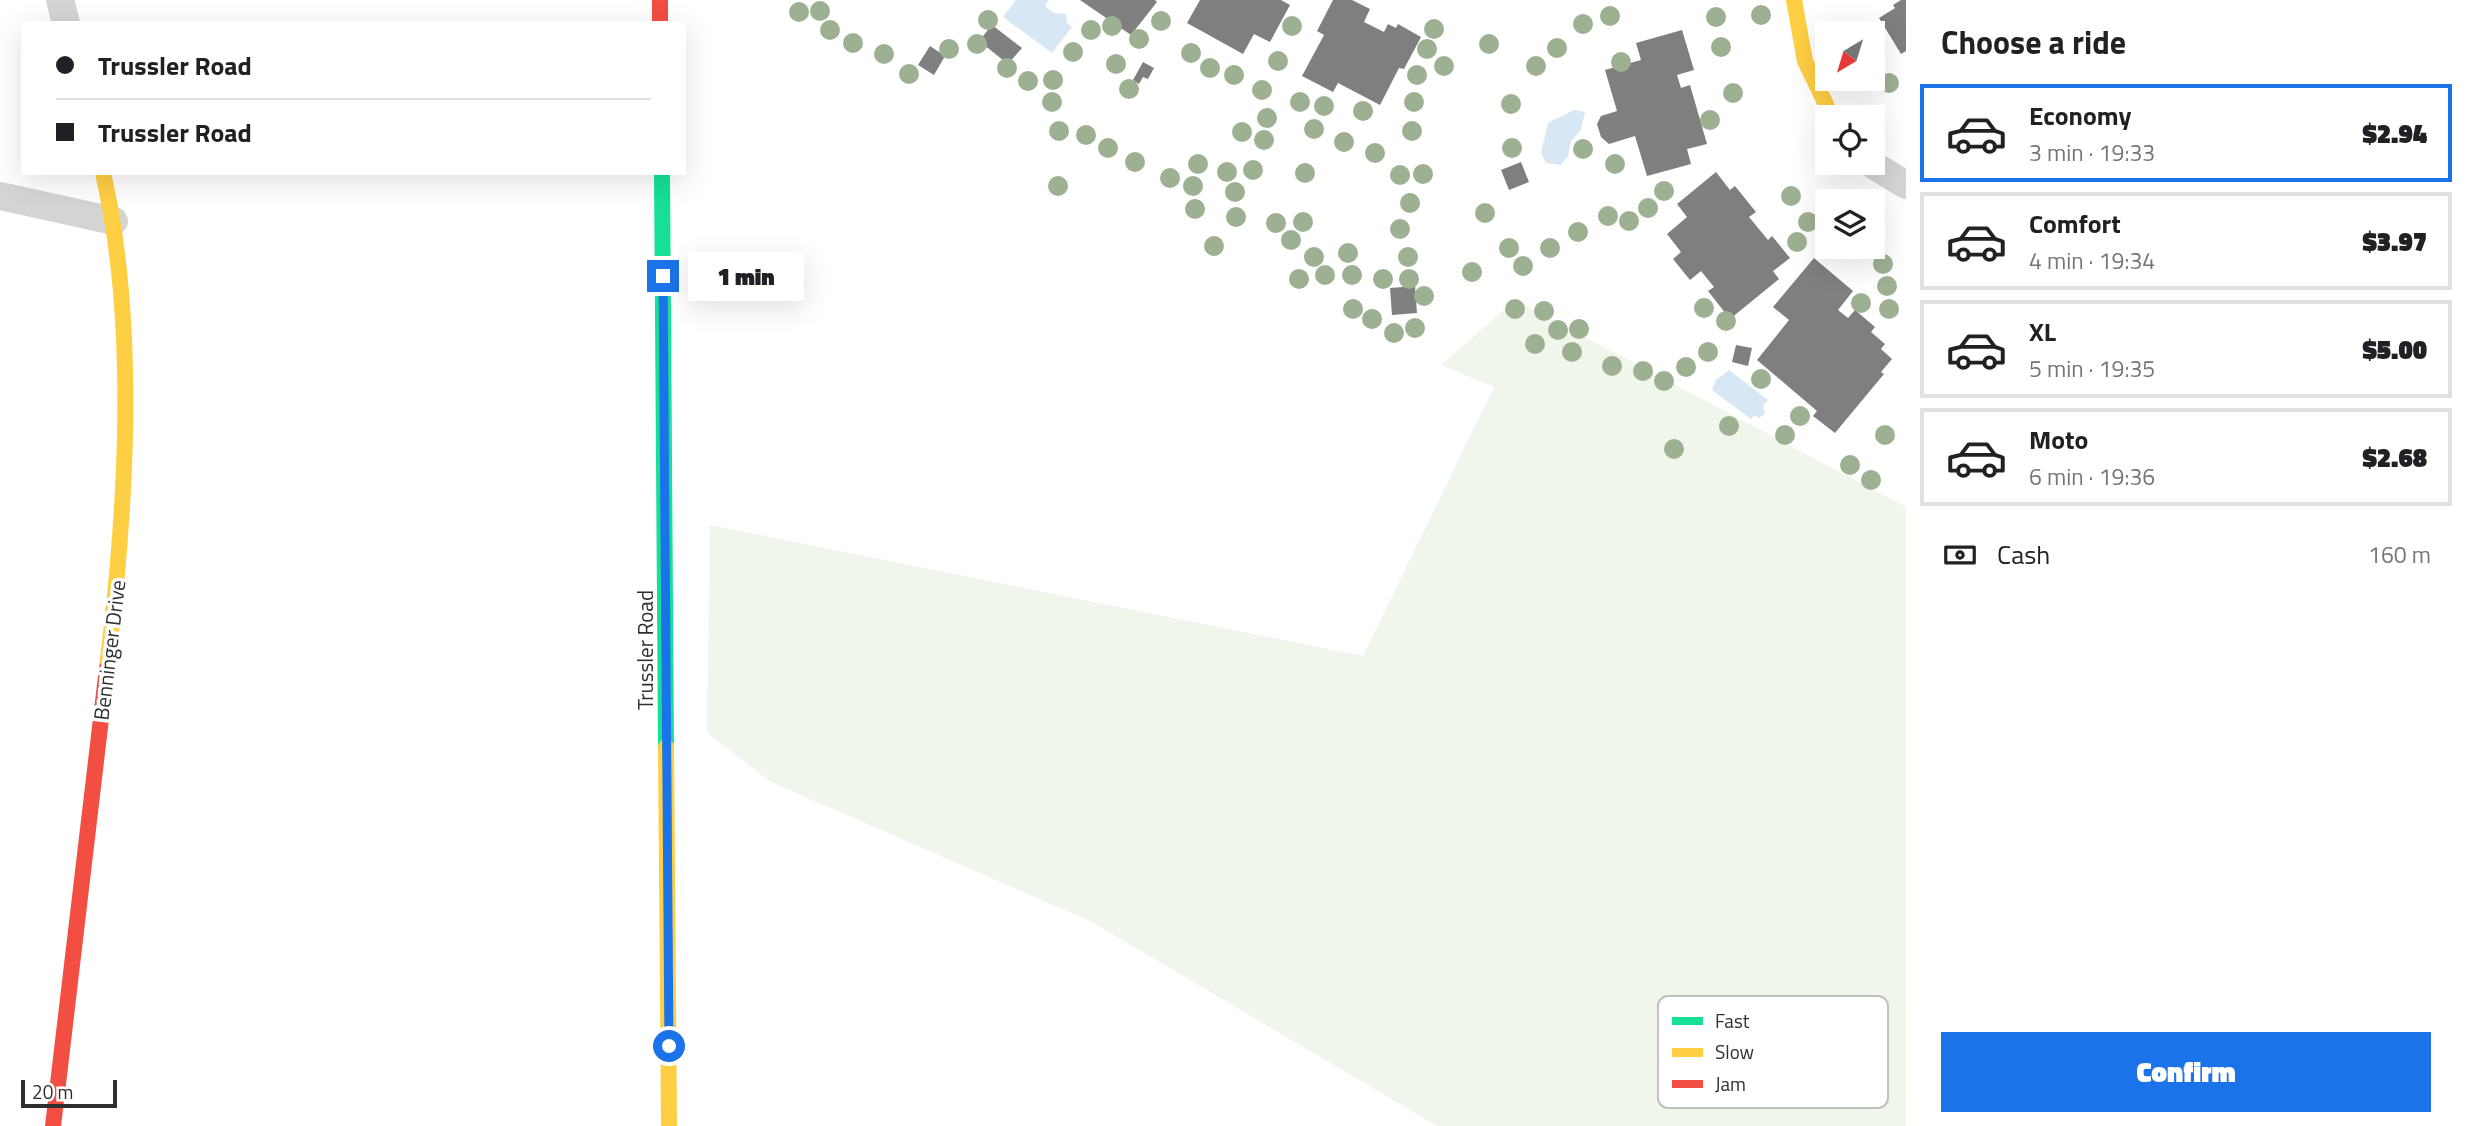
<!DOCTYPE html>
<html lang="en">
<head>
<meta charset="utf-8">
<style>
  :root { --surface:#fff; --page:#f2f2f2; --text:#202124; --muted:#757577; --line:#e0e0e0; --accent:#1a73e8 }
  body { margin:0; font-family:"Titillium Web",sans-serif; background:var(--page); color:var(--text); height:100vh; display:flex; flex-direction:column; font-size:26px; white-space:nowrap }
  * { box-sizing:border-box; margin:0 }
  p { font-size:23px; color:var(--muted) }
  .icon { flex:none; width:38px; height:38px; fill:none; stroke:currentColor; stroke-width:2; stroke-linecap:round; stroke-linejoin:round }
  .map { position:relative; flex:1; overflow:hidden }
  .sheet { display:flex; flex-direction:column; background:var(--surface); width:560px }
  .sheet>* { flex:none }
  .top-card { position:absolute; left:21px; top:21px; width:665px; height:154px; border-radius:0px; box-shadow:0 7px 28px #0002; display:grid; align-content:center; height:154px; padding:0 35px; background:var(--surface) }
  .needle { width:46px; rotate:218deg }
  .fabs { position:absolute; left:1815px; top:21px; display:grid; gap:14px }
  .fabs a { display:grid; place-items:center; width:70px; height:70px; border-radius:0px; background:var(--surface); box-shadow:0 7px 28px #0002; font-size:35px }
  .scale { position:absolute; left:21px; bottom:18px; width:96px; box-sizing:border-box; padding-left:7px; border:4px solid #2f2f2f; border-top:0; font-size:19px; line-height:24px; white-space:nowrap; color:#2f2f2f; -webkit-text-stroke:5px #fff; paint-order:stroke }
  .end { position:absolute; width:32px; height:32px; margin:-16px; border:9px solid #1a73e8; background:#fff; box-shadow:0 0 0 4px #fff }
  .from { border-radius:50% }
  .bubble { position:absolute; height:49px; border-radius:0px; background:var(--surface); box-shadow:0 7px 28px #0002; font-size:23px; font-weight:800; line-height:49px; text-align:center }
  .top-card b { display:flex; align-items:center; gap:24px; height:66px; font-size:26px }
  .top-card b+b { border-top:2px solid var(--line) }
  .top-card i { width:18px; height:18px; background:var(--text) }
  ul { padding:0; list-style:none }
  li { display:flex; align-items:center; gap:21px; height:98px; margin:0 14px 10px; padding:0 21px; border:4px solid var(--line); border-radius:0px }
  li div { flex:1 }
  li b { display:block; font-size:26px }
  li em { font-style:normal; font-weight:800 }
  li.selected { border-color:var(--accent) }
  li>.icon { width:63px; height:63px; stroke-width:1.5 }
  h2 { padding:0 35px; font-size:32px; line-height:84px }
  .pay { display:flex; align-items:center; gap:18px; height:77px; padding:0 35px; font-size:26px }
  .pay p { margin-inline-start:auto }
  .cta { display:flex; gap:14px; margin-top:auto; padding:14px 35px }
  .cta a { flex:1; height:80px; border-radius:0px; background:var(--accent); color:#fff; font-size:28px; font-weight:800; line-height:80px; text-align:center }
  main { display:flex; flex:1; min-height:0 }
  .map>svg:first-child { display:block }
  .green { fill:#f1f6ec }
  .water { fill:#d7e7f4 }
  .building { fill:#7f7f7f }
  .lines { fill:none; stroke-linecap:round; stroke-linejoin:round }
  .street { stroke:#d4d4d4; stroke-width:28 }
  .fast { stroke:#16e098; stroke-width:16 }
  .slow { stroke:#ffcf43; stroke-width:16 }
  .jam { stroke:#f24e42; stroke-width:16 }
  .tree { fill:#9eb092 }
  .route { stroke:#1a73e8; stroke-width:9 }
  .labels { text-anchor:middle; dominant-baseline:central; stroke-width:7; stroke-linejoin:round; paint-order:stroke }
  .street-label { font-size:21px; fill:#2f2f2f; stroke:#fff }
  .key { fill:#fff; stroke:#c1c1c1; stroke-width:2 }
  .key-label { font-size:19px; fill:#2f2f2f }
</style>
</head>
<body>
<main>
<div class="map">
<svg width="1906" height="1126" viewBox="0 0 1906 1126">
  <rect width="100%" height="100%" fill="#fff"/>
  <!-- green -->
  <path class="green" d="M1515 300 1906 507V1126H1437L1092 922 771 782 707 733 710 525 1363 656 1494 387 1441 365Z"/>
  <!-- water -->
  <path class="water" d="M1016 0H1049L1045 6 1054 13 1066 14 1067 23 1072 27 1052 53 1003 17Z
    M1574 110 1585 112 1581 130 1571 141 1568 156 1561 165 1546 163 1541 153 1548 123Z
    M1729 370 1768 400 1763 406 1765 414 1759 418 1755 415 1751 419 1712 390 1716 380Z"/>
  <!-- building -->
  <path class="building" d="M1080 0H1155L1157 2 1131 35Z
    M1200 0H1281L1290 5 1270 42 1254 34 1243 54 1187 23Z
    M1333 0H1352L1370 9 1364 22 1384 32 1388 24 1396 28 1398 24 1421 37 1404 69 1399 68 1380 105 1338 83 1333 92 1302 76 1324 35 1317 31Z
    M1901 0H1906V51L1901 54 1879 18 1895 8 1893 5Z
    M992 25 1022 48 1008 64 979 41Z
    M1682 30 1694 70 1677 75 1681 88 1690 85 1707 144 1687 149 1691 164 1647 176 1635 136 1609 144 1601 137 1597 124 1601 116 1617 111 1605 70 1641 60 1636 43Z
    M930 46 945 56 934 75 918 65Z
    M1143 62 1154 68 1148 79 1143 77 1139 84 1133 80Z
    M1521 162 1529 182 1509 190 1501 170Z
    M1716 172 1730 190 1735 186 1756 212 1749 217 1768 240 1772 236 1790 258 1773 271 1779 279 1730 319 1708 291 1714 287 1701 271 1690 280 1673 259 1681 252 1667 234 1687 217 1677 204Z
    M1814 258 1853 291 1838 310 1848 318 1855 310 1875 327 1871 332 1885 344 1881 349 1892 359 1881 372 1884 374 1835 433 1813 416 1817 411 1757 360 1789 320 1773 307Z
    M1415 286 1417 313 1392 315 1390 288Z
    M1736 345 1752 348 1748 366 1732 362Z"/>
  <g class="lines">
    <!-- street -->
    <path class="street" d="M60 0 66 23
      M1870 163 1906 185
      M0 196 114 221"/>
    <!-- fast -->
    <path class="fast" d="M662 173 666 747"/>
    <!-- slow -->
    <path class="slow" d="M1794 0 1805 61 1832 117
      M103 173C138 326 126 513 107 668
      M666 747 669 1126"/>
    <!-- jam -->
    <path class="jam" d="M660 0V23
      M53 1126 107 668"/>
  </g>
  <!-- trees -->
  <g class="tree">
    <circle cx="820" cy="11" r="10"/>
    <circle cx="799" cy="12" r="10"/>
    <circle cx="1761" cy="15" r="10"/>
    <circle cx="1610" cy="16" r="10"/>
    <circle cx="1716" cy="17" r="10"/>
    <circle cx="988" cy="20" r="10"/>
    <circle cx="1161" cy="21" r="10"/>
    <circle cx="1583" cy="24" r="10"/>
    <circle cx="1112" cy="26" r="10"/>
    <circle cx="1292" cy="26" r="10"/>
    <circle cx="1434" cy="29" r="10"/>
    <circle cx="830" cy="30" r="10"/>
    <circle cx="1091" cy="30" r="10"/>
    <circle cx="1139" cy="39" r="10"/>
    <circle cx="853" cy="43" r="10"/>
    <circle cx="977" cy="44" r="10"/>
    <circle cx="1489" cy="44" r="10"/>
    <circle cx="1721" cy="47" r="10"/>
    <circle cx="1557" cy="48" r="10"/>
    <circle cx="949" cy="49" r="10"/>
    <circle cx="1427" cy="49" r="10"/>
    <circle cx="1073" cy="52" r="10"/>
    <circle cx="1191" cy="53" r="10"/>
    <circle cx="884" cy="54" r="10"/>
    <circle cx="1278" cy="61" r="10"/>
    <circle cx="1621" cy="62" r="10"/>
    <circle cx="1116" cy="64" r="10"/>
    <circle cx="1444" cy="66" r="10"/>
    <circle cx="1536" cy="66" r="10"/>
    <circle cx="1007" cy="68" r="10"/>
    <circle cx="1210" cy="68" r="10"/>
    <circle cx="909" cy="74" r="10"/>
    <circle cx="1234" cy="75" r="10"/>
    <circle cx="1417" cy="75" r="10"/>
    <circle cx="1053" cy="80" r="10"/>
    <circle cx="1028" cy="81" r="10"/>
    <circle cx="1889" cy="83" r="10"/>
    <circle cx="1129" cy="89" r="10"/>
    <circle cx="1262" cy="90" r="10"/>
    <circle cx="1733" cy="93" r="10"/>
    <circle cx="1052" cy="102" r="10"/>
    <circle cx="1300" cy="102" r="10"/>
    <circle cx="1414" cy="102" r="10"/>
    <circle cx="1511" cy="104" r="10"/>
    <circle cx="1324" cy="106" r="10"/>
    <circle cx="1363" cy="111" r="10"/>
    <circle cx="1267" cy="118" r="10"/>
    <circle cx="1710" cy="120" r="10"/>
    <circle cx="1314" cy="129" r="10"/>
    <circle cx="1059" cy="131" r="10"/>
    <circle cx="1412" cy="131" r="10"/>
    <circle cx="1242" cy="132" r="10"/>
    <circle cx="1086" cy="135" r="10"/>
    <circle cx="1264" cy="140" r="10"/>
    <circle cx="1344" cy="142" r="10"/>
    <circle cx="1108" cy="148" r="10"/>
    <circle cx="1512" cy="148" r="10"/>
    <circle cx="1583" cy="149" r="10"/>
    <circle cx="1375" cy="153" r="10"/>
    <circle cx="1135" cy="162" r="10"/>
    <circle cx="1198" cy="164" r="10"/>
    <circle cx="1615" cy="164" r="10"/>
    <circle cx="1253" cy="170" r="10"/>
    <circle cx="1227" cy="172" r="10"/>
    <circle cx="1305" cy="173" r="10"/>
    <circle cx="1423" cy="174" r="10"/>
    <circle cx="1400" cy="175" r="10"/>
    <circle cx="1170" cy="178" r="10"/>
    <circle cx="1058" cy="186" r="10"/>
    <circle cx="1193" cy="186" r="10"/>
    <circle cx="1664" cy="191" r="10"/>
    <circle cx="1235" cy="192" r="10"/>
    <circle cx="1791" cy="196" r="10"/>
    <circle cx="1410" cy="203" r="10"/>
    <circle cx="1648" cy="208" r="10"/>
    <circle cx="1195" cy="209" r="10"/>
    <circle cx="1485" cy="213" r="10"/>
    <circle cx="1608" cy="216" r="10"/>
    <circle cx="1236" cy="217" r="10"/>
    <circle cx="1629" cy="221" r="10"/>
    <circle cx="1303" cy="222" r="10"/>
    <circle cx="1808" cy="222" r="10"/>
    <circle cx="1276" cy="223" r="10"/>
    <circle cx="1400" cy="229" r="10"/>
    <circle cx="1578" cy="232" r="10"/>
    <circle cx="1291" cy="240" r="10"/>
    <circle cx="1797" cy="242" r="10"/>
    <circle cx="1214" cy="246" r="10"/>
    <circle cx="1509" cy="248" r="10"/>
    <circle cx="1550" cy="248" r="10"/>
    <circle cx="1348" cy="253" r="10"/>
    <circle cx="1314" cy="257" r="10"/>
    <circle cx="1408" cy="257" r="10"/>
    <circle cx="1883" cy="264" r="10"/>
    <circle cx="1523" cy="266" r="10"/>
    <circle cx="1472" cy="272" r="10"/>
    <circle cx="1325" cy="275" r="10"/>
    <circle cx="1352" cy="275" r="10"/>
    <circle cx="1299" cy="279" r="10"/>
    <circle cx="1383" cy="279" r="10"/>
    <circle cx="1409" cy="279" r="10"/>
    <circle cx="1887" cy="286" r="10"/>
    <circle cx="1424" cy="296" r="10"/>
    <circle cx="1861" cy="303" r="10"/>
    <circle cx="1704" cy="308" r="10"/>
    <circle cx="1353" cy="309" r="10"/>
    <circle cx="1515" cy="309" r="10"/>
    <circle cx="1889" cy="309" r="10"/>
    <circle cx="1544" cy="311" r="10"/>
    <circle cx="1372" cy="319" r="10"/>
    <circle cx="1726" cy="321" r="10"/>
    <circle cx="1415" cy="328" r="10"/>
    <circle cx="1579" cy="329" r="10"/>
    <circle cx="1558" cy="330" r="10"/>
    <circle cx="1394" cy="333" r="10"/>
    <circle cx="1535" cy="344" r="10"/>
    <circle cx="1572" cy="352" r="10"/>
    <circle cx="1708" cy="352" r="10"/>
    <circle cx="1612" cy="366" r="10"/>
    <circle cx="1686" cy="367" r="10"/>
    <circle cx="1643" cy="371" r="10"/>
    <circle cx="1761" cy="379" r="10"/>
    <circle cx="1664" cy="381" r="10"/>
    <circle cx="1800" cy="416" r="10"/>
    <circle cx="1729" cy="426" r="10"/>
    <circle cx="1785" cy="435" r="10"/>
    <circle cx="1885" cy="435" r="10"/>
    <circle cx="1674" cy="449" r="10"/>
    <circle cx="1850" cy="465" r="10"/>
    <circle cx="1871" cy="480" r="10"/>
  </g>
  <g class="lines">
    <!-- route -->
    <path class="route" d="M663 276 669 1046"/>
  </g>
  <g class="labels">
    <!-- street labels -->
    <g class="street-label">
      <text transform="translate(109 650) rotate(-83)">Benninger Drive</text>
      <text transform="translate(645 650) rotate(-90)">Trussler Road</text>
    </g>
  </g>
  <!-- legend -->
  <rect x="1658" y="996" width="230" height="112" rx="10" class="key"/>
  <rect x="1672" y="1017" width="31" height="8" fill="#16e098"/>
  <rect x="1672" y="1048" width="31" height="9" fill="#ffcf43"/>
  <rect x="1672" y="1080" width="31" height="8" fill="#f24e42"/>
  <g class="key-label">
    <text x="1715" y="1028">Fast</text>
    <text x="1715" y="1059">Slow</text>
    <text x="1715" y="1091">Jam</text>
  </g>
</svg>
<div class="fabs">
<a><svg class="needle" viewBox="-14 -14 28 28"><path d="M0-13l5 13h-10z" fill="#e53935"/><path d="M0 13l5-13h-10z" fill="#757577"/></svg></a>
<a><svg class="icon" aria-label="locate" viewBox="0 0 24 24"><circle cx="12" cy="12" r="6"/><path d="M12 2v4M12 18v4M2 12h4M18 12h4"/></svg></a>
<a><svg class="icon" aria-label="layers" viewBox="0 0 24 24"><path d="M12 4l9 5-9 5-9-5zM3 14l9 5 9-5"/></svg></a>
</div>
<div class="scale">20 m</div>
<i class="end from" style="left:669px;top:1046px"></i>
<i class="end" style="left:663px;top:276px"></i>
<div class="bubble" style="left:688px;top:252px;width:116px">1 min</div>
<div class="top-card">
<b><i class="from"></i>Trussler Road</b>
<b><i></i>Trussler Road</b>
</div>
</div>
<section class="sheet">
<h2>Choose a ride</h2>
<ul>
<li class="selected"><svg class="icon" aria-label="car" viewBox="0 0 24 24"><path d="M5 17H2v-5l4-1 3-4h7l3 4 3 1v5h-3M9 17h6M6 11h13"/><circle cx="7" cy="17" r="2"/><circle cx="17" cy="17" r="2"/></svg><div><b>Economy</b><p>3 min · 19:33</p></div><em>$2.94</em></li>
<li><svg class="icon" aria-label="car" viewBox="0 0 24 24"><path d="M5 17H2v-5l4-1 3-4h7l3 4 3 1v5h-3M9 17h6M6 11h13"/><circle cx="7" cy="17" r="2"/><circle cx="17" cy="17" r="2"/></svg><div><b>Comfort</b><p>4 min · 19:34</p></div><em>$3.97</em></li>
<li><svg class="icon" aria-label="car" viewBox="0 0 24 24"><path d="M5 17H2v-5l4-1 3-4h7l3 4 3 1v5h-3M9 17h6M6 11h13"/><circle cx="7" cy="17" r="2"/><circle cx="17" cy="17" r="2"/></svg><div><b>XL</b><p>5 min · 19:35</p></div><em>$5.00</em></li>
<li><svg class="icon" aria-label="car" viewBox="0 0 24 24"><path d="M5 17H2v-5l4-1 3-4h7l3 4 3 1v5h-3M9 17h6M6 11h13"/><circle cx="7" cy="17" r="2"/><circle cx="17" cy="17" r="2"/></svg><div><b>Moto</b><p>6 min · 19:36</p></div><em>$2.68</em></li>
</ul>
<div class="pay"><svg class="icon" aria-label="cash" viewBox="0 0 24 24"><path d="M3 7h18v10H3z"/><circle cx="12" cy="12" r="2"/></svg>Cash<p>160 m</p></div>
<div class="cta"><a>Confirm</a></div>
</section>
</main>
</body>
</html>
